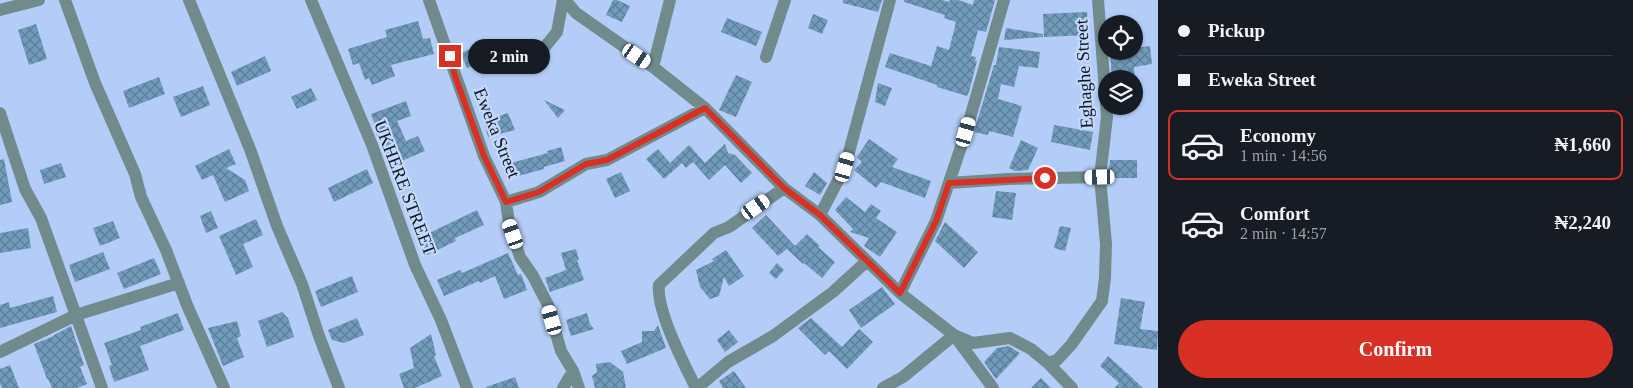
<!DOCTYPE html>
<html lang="en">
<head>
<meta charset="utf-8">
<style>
  :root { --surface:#171b24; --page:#20242c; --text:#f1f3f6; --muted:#9ea1a6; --line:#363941; --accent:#d93025 }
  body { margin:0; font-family:Georgia,serif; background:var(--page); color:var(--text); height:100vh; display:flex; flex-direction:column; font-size:19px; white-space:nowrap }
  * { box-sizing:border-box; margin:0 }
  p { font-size:16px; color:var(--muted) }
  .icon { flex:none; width:28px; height:28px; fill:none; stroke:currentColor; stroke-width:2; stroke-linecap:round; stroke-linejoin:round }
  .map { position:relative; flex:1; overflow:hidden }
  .panel { display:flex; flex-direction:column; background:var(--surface); width:475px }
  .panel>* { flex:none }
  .guide { display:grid; align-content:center; height:110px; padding:0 20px; background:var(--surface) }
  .buttons { position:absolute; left:1098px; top:15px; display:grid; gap:10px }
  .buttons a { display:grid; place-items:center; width:45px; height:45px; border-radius:50%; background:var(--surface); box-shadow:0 1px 4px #0004; font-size:25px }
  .end { position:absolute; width:22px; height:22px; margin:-11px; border:6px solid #d93025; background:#fff; box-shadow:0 0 0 2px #fff }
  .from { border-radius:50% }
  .bubble { position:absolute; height:35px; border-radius:18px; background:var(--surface); box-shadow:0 1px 4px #0004; font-size:16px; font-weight:700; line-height:35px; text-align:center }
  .car { position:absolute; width:15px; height:30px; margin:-15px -8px; border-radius:6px; box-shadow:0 0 4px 1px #0007; background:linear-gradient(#fff 24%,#345 0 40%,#fff 0 76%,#345 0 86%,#fff 0) }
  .guide b { display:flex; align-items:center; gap:18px; height:48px; font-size:19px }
  .guide b+b { border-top:1px solid var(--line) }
  .guide i { width:12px; height:12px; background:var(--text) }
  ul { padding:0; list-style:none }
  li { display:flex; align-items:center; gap:15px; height:70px; margin:0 10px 8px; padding:0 10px; border:2px solid transparent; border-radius:10px }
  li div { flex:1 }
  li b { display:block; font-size:19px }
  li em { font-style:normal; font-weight:700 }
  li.current { border-color:var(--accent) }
  li>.icon { width:45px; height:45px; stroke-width:1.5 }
  .cta { display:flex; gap:10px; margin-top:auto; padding:10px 20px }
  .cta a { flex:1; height:58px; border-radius:30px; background:var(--accent); color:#fff; font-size:20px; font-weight:700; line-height:58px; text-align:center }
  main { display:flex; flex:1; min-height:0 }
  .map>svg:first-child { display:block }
  .building { fill:url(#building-cross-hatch) }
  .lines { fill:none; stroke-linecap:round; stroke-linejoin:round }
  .minor { stroke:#718b8d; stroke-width:12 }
  .route { stroke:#d93025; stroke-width:6 }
  .labels { text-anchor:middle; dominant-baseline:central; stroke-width:4.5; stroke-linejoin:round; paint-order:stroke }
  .street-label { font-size:18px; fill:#0d1625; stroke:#c5d9fc }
</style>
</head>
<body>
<main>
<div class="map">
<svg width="1158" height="388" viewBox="0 0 1158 388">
  <defs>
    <pattern id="building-cross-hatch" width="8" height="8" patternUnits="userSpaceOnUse" patternTransform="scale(1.25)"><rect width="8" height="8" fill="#719bbb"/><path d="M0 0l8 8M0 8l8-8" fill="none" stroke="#5b7d98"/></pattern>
  </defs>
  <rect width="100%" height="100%" fill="#b4cdf8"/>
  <!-- building -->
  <path class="building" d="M613 0H617L630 6 622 22 606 15Z
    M843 0H882L878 12 843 3Z
    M904 0H942L949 2 950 0H958L973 5 974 0H995L986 32 978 30 971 56 976 57 975 61H977L969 92 967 96 937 87V85L885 67 890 53 931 66 937 46 949 50 956 22 944 18 945 15 904 2Z
    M1087 12 1088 35 1044 37 1043 14Z
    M813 14 828 20 822 34 808 28Z
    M727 18 762 32 756 46 721 32Z
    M418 21 423 39 430 38 434 54 391 65 395 76 372 85 369 78 365 80 359 63 353 65 348 49 387 37 385 30Z
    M36 24 47 59 29 65 18 30Z
    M1006 28 1043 34V37L1004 40Z
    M478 46 483 61 467 68 460 53Z
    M1150 46 1152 64 1134 67 1135 79H1112L1110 52 1134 51V48Z
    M999 47 1040 52 1038 68 1019 66 1014 87 1001 84 998 99 1022 106 1013 137 989 131 988 135 974 132 994 65H996Z
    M265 56 271 71 237 86 231 72Z
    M736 75 752 82 736 117 719 110Z
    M159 77 165 94 129 108 123 91Z
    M878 83 892 88 885 106 875 102Z
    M203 86 210 105 181 117 173 97Z
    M311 88 317 100 297 109 291 97Z
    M544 100 565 110 558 118Z
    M406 101 411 116 397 121 406 141 418 136 425 151 390 166 376 134 378 133 371 114Z
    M508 113 515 130 488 137 484 121Z
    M1054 125 1093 132 1090 150 1051 142Z
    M869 139 898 159 892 167 931 181 925 198 881 182 876 188 854 170 862 162 857 157Z
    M1021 140 1038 148 1028 170 1015 171 1009 168Z
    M725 144 728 153 735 155 752 173 741 183 725 165 709 180 693 162 686 168 682 163 664 179 646 159 658 149 670 163 689 145 705 163Z
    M561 147 565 161 544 167V169L507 179 503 165 548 153 547 151Z
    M229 149 236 164 226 168 245 180 249 191 225 202 213 175 202 180 195 166Z
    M4 159 12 202 0 205V160Z
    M1110 160H1137V178H1108Z
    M61 163 66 177 44 184 40 170Z
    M367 169 373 183 334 202 328 188Z
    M621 172 630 191 615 198 606 179Z
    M814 172 827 183 820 195 805 186Z
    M996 191 1016 193 1012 220 992 217Z
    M846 197 865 212 871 204 881 211 876 218 897 232 880 257 864 246 869 238 850 232 853 229 835 210Z
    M477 210 484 225 455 238 456 241 425 256 417 239Z
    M211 211 218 228 206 233 200 216Z
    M766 215 795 246 807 234 820 246 818 247 835 262 822 278 804 263 803 264 787 249 778 256 752 228Z
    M256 219 263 235 243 244 253 267 236 275 219 236Z
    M113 221 120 238 100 246 93 228Z
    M945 222 978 252 964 268 935 241Z
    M1060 226 1071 228 1065 251 1054 248Z
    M28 228 31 248 0 253V233Z
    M576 249 579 260H577L584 280 550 292 545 278 566 270 561 253Z
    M726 250 744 276 729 286 724 277 719 296 710 299 700 287 696 270 714 261 712 259Z
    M103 252 110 269 75 282 69 265Z
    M508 253 518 275 521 274 527 290 504 299 495 276 480 283 479 281 444 296 437 280 460 270 462 273Z
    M154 258 161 274 124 289 117 273Z
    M777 263 784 270 776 279 769 273Z
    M352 276 358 292 321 307 315 291Z
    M882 287 895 304 861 328 849 310Z
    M53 296 57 312 0 328V305L9 302 10 308Z
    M1121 298 1145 302 1140 329 1158 331 1157 350 1114 344Z
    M282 312 288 318 294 337 267 347 258 321Z
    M178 313 184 330 140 346 149 370 114 382 109 366 112 365 104 343 141 330 140 327Z
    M587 313 590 324 594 329 571 336 566 320Z
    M357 318 364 335 344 343 332 340 328 330Z
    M811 318 842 347 859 329 873 342 847 369 829 351 825 355 798 328Z
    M237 321 241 336 237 338 244 357 223 366 208 328Z
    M658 325 666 348 627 364 621 351 642 342V331H654Z
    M71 326 84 365 80 367 87 384 77 388H52L48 379H47L34 344 54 336V335Z
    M729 330 738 342 725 352 717 340Z
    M431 334 436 355 434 356 442 376 415 388H404L399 374 414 368 410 348Z
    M1009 346 1020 353 996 379 984 362 997 348Z
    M1108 356 1128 374 1143 388H1114L1119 383 1100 366Z
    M610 362 623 372 626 388H595L592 376 597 372 596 364Z
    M10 365 19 388H2L0 384V369Z
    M734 371 746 388H723L719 381Z
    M515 377 519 388H487L486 387Z
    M1041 378 1051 388H1031Z"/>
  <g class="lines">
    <!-- minor -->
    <path class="minor" d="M65 0 95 83 135 174 141 197 166 250 187 305 224 388
      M189 0 250 149 277 226 302 284 319 336 339 388
      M311 0 372 145 415 265 441 320 467 388
      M429 0 484 156 506 202 509 223 520 257 533 276 548 305 561 351 573 371 579 388
      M565 0 576 13 653 67 705 108 784 188 820 215 900 293 954 335 993 388
      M0 10 39 0
      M766 57 785 0
      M501 66 523 65 544 48 557 32 563 0
      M653 67 670 0
      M0 113 25 189 41 218 102 388
      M949 183 1008 179 1100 177
      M506 202 539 192 586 164 607 160 705 108
      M820 215 845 167 890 0
      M900 293 936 221 966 132 1004 0
      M0 352 76 315 179 283
      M1048 363 1057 360 1071 345 1102 301 1105 278 1106 244 1100 177 1107 117 1098 0
      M563 388 573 371
      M696 388C684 364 656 310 659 285L714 233 729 227 784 188
      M697 388 728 362 773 336 833 292 867 261
      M883 388 903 377 954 335 973 343 1010 338 1031 349 1048 363 1072 388"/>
  </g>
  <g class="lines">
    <!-- route -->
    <path class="route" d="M450 56 455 76 484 156 506 202 539 192 586 164 607 160 705 108 784 188 820 215 900 293 936 221 949 183 1045 178"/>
  </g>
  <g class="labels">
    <!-- street labels -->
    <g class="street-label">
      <text transform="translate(1084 74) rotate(-93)">Eghaghe Street</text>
      <text transform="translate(497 133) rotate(68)">Eweka Street</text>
      <text transform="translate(405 188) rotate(69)">UKHERE STREET</text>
    </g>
  </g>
</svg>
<div class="buttons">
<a><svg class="icon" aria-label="locate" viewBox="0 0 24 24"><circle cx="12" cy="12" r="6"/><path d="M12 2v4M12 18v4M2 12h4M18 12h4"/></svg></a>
<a><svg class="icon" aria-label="layers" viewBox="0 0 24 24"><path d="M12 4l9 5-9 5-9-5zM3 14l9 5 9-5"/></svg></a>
</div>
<i class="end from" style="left:1045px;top:178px"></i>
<i class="end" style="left:450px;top:56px"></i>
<div class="bubble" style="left:468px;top:39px;width:82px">2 min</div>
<i class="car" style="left:637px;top:56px;rotate:124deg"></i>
<i class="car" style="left:966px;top:132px;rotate:16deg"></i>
<i class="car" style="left:845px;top:167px;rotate:16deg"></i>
<i class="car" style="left:1100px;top:177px;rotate:269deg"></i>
<i class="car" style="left:756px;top:207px;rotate:55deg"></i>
<i class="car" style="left:513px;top:234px;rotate:341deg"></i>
<i class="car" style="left:552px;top:320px;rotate:344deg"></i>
</div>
<section class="panel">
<div class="guide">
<b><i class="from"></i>Pickup</b>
<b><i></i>Eweka Street</b>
</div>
<ul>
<li class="current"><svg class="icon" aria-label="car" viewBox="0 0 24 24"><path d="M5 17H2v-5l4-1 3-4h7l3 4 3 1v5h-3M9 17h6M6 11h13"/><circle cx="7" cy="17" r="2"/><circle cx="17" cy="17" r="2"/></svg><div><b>Economy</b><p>1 min · 14:56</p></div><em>₦1,660</em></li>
<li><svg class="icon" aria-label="car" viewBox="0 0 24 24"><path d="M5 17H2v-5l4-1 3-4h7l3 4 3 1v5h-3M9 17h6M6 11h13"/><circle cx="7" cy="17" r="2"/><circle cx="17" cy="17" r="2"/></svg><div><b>Comfort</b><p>2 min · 14:57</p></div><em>₦2,240</em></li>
</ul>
<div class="cta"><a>Confirm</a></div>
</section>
</main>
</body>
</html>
